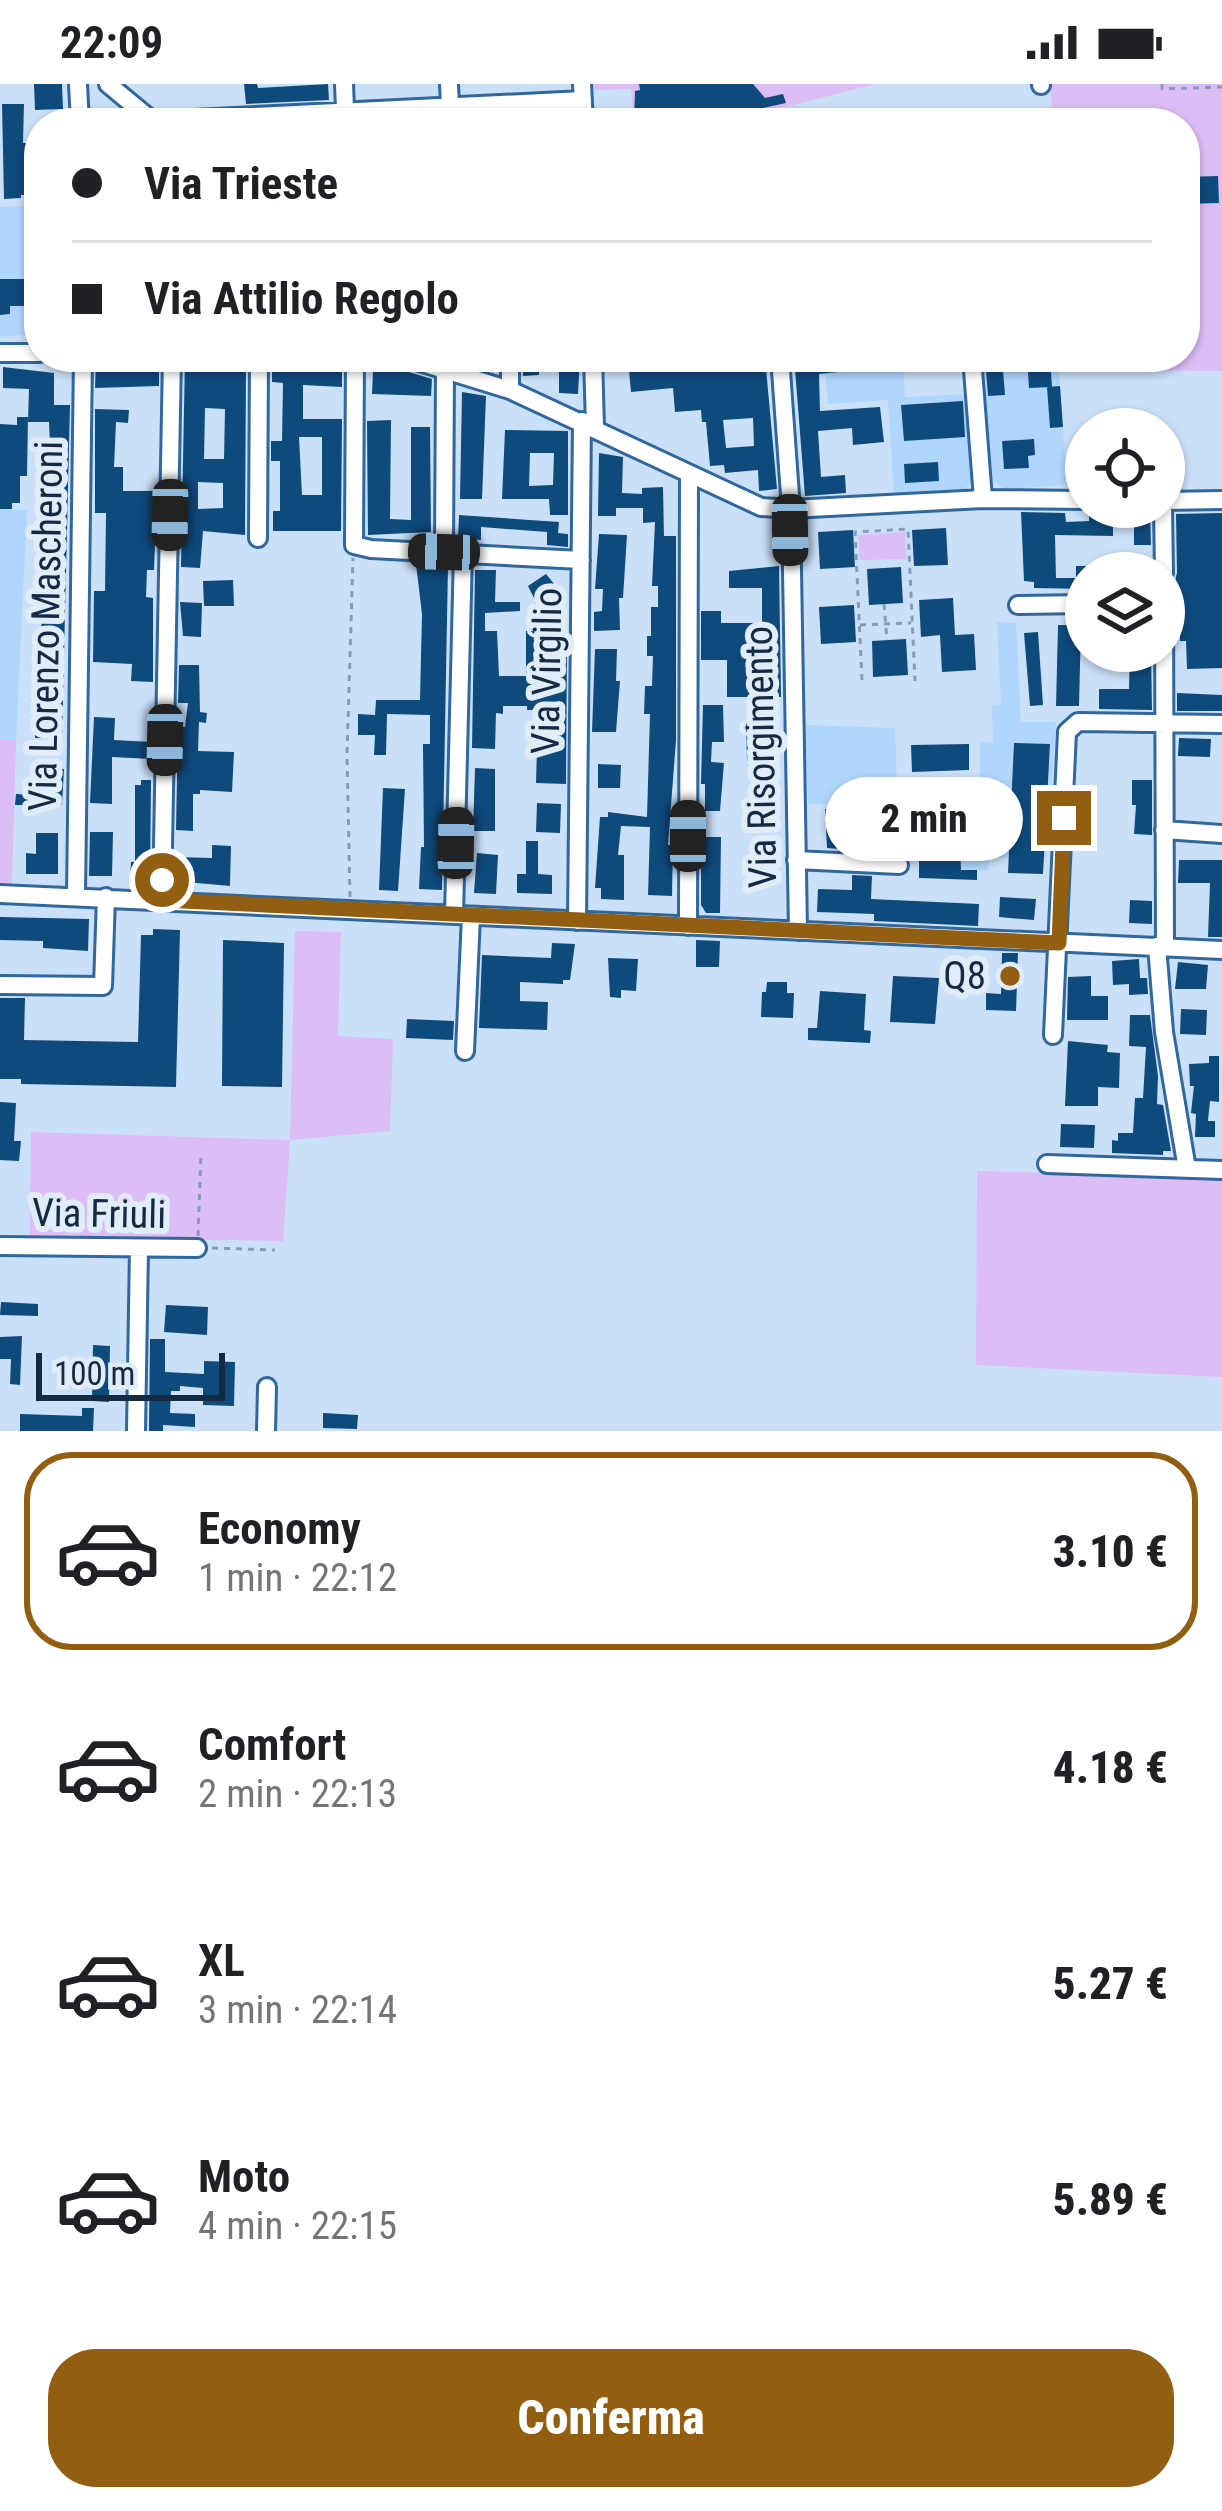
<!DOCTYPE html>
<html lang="it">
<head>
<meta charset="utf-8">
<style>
  :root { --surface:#fff; --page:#f6f6f6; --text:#202124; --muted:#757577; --line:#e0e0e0; --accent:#925f12 }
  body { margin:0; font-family:"Roboto Condensed",sans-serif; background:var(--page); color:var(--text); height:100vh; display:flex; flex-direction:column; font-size:45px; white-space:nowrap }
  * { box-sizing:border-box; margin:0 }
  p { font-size:39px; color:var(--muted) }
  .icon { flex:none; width:66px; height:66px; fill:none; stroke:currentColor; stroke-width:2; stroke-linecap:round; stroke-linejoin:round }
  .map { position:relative; height:1347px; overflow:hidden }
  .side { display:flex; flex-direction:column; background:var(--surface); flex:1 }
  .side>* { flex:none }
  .guide { position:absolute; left:24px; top:24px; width:1176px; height:264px; border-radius:48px; box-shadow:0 3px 9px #0004; display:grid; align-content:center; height:264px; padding:0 48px; background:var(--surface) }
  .controls { position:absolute; left:1065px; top:324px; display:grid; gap:24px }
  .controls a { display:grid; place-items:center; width:120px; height:120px; border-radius:50%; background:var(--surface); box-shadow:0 3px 9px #0004; font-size:60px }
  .scale { position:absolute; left:36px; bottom:30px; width:189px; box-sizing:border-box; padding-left:12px; border:6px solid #132a42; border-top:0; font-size:33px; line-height:42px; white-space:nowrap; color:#132a42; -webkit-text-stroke:9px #e1ecf9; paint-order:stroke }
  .end { position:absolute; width:54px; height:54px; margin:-27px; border:15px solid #925f12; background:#fff; box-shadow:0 0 0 6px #fff }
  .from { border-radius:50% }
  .bubble { position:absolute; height:84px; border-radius:42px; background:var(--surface); box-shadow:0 3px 9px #0004; font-size:39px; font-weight:800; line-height:84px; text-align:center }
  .car { position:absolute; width:36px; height:72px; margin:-36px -18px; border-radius:15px; box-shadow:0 0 9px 3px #0007; background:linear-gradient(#222 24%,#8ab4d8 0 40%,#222 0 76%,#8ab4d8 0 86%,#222 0) }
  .guide b { display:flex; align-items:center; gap:42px; height:114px; font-size:45px }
  .guide b+b { border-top:3px solid var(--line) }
  .guide i { width:30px; height:30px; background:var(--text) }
  ul { padding:21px 0 0; list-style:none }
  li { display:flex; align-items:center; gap:36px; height:198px; margin:0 24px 18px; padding:0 24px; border:6px solid transparent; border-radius:48px }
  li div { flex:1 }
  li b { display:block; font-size:45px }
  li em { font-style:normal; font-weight:800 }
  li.active { border-color:var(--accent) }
  li>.icon { width:108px; height:108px; stroke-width:1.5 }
  .button { display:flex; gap:24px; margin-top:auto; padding:24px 48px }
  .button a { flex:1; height:138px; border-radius:48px; background:var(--accent); color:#fff; font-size:48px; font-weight:800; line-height:138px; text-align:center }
  .status { display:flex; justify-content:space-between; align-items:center; height:84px; padding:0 60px; background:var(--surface); direction:ltr }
  .status svg { height:33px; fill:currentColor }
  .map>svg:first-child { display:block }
  .built { fill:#b0d6fd }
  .green { fill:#ddbdf5 }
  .building { fill:#0f4a7d; fill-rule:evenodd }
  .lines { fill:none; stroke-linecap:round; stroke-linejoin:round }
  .minor-casing { stroke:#30679d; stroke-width:22 }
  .path { stroke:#859cb4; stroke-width:3; stroke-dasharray:6 6; stroke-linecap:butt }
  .minor { stroke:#fff; stroke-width:16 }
  .route { stroke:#925f12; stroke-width:15 }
  .poi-dot { fill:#925f12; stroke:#e1ecf9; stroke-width:4.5 }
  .labels { text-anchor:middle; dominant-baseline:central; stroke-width:12; stroke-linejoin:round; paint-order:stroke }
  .street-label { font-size:39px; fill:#132a42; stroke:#e1ecf9 }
  .poi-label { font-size:39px; fill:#132a42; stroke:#e1ecf9; text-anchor:end }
</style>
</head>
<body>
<div class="status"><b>22:09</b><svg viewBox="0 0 49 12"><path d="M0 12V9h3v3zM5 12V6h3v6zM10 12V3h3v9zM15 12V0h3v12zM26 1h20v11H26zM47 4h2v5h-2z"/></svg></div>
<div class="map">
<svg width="1222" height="1347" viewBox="0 0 1222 1347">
  <rect width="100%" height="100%" fill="#cae0f9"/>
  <!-- built -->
  <path class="built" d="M39 121V250L0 253V123Z
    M824 273H902L905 313 969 310 974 397 963 406 894 411 888 316 828 320Z
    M980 273H1058L1067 401 1004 405 993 396Z
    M0 425 27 426 16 656H0Z
    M997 538 1016 539 1021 638H1056L1047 773 990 774 987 786 919 785V719L808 720 805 641 895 644 897 701 980 700V659L993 658 992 621 1001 620Z"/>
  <!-- green -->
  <path class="green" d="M593 0H876L741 34 714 28 687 29 634 38 631 5 594 6Z
    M1050 0H1222V287L1066 285 1065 273H1185V39H1053Z
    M905 448 906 475 860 476 858 451Z
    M0 656H16L12 800 0 799Z
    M295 847 341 848 338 952 393 955 390 1047 290 1056 283 1157 30 1153 31 1048 290 1056Z
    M977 1087 1222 1094V1293L976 1281Z"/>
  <!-- building -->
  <path class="building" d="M34 0H62L63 25 35 26Z
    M244 0H257L258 4 328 0 329 16 246 20Z
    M639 0H753L765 14 783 10 786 19 749 27 741 34 715 28 686 29 634 38 635 7 640 6Z
    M2 20H24L23 59H30V111H21V114L4 115Z
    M1218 92 1219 119 1185 120V93Z
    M39 195V222H10V230L0 231V195Z
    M99 273 107 274 108 281 159 277V302L95 304 96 276Z
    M185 273 246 275 245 451 203 447 200 484 181 483ZM205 324 225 325 224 375H204ZM198 398 223 399V424L198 425Z
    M523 273H580L578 310 559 309V283H539V291L523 292Z
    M697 273H708L709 288 766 284 777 405 759 407 758 386 725 389 724 381 710 382 706 338H702L701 326 675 328 673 304 631 308 629 287 698 286ZM753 334 754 362 726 364 723 336Z
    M794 273H884L885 283 819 290 820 327 880 323 884 358 853 361 852 344 818 347 821 393 845 391 846 409 805 412Z
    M985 273H1002L1005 311 988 312Z
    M1027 273H1050L1052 303 1029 304Z
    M272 275 342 279V303L303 301V335H342L341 447H273V427H280V377H271V357H282L283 299 272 298ZM299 353H322V411H302Z
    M3 283 54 289V321H70L62 654H35V632H42L43 580 35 579 36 558H42L38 438H47L51 382 49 338H28L29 305 3 304Z
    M373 287 409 288 432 295 431 312 372 310Z
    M1060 302 1063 343 1050 344 1047 303Z
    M462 308 486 312 482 415H460Z
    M963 317 965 353 904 357 901 321Z
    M95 325 129 326 128 339 116 338 114 383H123V407H157L154 486H147L146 513 153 514V598L131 597 132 580 93 578 94 507H105L106 429H95Z
    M17 333H28L27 392H20V419H12V425H0V340L17 341Z
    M391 336 390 435 411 436V343H430L431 448 368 451 367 337Z
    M505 346 568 347V431H550L549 415H502ZM530 369H554L553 401 529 402Z
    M1034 355 1035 371 1028 372 1029 384 1004 385 1002 357Z
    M599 369 623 373 622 409 642 410V404L663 403 664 452H676V656L668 761H673L672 812 648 811 650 743 621 742 618 771H624V816L601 815V804H595L600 733H608V728L647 733 650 630H644L645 602H652L653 572H647V552H651V523H658V502H652L655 438 643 439V424H616V432H598Z
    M938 378 939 397 905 399 904 380Z
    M1021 428 1065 429 1066 438 1089 437V430H1150L1151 461H1134V442H1113V452L1055 451 1056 494H1076V482H1086V505L1034 504V498L1024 497Z
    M1222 429V584L1187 585 1186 557H1180V519H1177L1173 504 1177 489 1176 430Z
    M459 431 559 438 558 449 568 450V463L547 461V448L481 443V456L458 455Z
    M946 444 948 481 914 482 912 446Z
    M853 446 855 483 820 485 818 448Z
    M599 450 627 451 623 514H619L620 546 594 547V528L602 527 603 505H595Z
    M416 480 448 482 442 806 419 805 421 763H424L423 660H430V631L387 630 386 671H374L375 651H358V630L375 631 376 616H420L422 530Z
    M779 482 781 613H727V576H701V527H721V539H762V504H729V487Z
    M901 483 903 519 869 521 867 485Z
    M475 486H496L495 518H520V527L485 529V547H497L499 592H526V547H550V564H567L566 700 536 699 538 626H527V622H503V630L496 629 495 665 472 664Z
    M546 490 555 501 558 528H535V516L528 502Z
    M233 496 234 522H204L203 497Z
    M953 514 955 551 974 550 976 586 942 588 940 551 921 553 919 516Z
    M180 518 202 519 201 553 183 552Z
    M854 521 856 558 821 560 819 523Z
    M1058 541H1081L1079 622H1056Z
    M1038 548 1043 621 1030 622 1024 549Z
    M906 555 908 591 873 593 872 557Z
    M595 565H617L616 597H620L616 648H592Z
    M1130 568H1151L1152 626 1099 625V605H1129Z
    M179 581H199L200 628 207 629 206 639 199 638 198 667 234 668 232 708 200 706V710H193V747L176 746 178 643H185L188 619H178Z
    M1177 609 1222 611V627H1177Z
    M703 621H723L724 658H712L711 678 724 679 720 727H705V700H701Z
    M94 633 115 634 114 656 152 658V675L112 673V720L90 719Z
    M772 635 773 677H747L746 636Z
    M1179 654 1211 655 1210 673 1178 672Z
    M1014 659 1050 660 1043 790 1008 789Z
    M969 660V686L912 688 911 661Z
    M36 676H59L58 685H64L62 721H15L16 710 35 711Z
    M598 680 621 681 620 704H598Z
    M475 684 495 685V747H473Z
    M141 696H151L150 797 130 796 131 778H135V701H141Z
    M1132 696H1152V751L1134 750 1136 721H1132Z
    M383 704 405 705 398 807 379 806Z
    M958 710 961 786H977V796L919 794V776L910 775 905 770 827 764 825 725 846 726V734L874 735V719H885V765L906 766 907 732H926L925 712Z
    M537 719 561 720 560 749 536 748Z
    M90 748H113L112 792H89Z
    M36 749H58V790H26V769L36 770Z
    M701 753H721L720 829H706L701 821Z
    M526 757H538V790L552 791V810L517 809V790H526Z
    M212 761 231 762 230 802 175 797 176 773 212 774Z
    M477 769 498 771 496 810 474 809Z
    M1179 776H1222V853H1208L1210 799H1178Z
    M852 791 872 792 871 815 979 820 978 842 874 837V830L817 828 818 805 852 806Z
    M1000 813 1036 815 1034 836 999 833Z
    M1130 816 1152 817V840L1129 839Z
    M0 833 89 835 88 867 43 864V857L0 856Z
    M153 845 180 846 176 1003 21 1000V995H0V914H25L24 956 138 958 141 851H153Z
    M223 856 284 859 282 1003 222 1002Z
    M696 856 720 857 719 883H696Z
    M552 859 575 860 570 896H563V900L520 898V917L548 918 547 946 479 944 482 871 551 874Z
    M1002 869H1018L1016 927 986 926V909L1001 910Z
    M608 874 638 875 636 907 621 906V914L610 913Z
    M1139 875 1140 894H1147L1148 910 1129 911V900L1113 901 1112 877Z
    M1178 878 1208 881 1206 905H1175Z
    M893 892 939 894 935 940 890 938Z
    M1091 892V912H1108V936H1067L1068 893Z
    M767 898H787V909H794L793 934 761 933 762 908H766Z
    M820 907 866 910 864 946 871 947 870 959 808 956V944H817Z
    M1181 925 1207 926 1206 951 1180 950Z
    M1130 931H1150L1158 992 1157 1020 1163 1021 1171 1067H1163V1071L1112 1069V1056L1118 1057V1049H1133L1135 1014H1143L1146 963 1129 962Z
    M407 935 454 937 453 956 406 954Z
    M1068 957 1108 961 1107 968 1120 969 1119 1004 1098 1003V1022H1065Z
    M1209 972H1219V1018L1210 1017 1208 1037H1215V1053H1195L1196 1030 1191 1029 1194 1002H1190L1189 980 1209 979Z
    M0 1018 16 1019 14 1057H21L19 1077 0 1076Z
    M1061 1040 1095 1041 1094 1064 1060 1063Z
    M1 1218 38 1220V1232L0 1231Z
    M166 1221 208 1223 207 1251 164 1248Z
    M22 1252 20 1301 10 1300 11 1275H0V1253Z
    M150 1255H165V1288L204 1290V1277L235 1278 234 1322 203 1321V1304L180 1302V1307H171L170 1329 195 1330V1343L163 1341V1347H149Z
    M93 1261 110 1262 109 1318 92 1317Z
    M82 1324H94L93 1347H20V1330L82 1332Z
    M323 1329 358 1331 357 1345 323 1344Z"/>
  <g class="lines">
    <!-- minor casing -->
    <g class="minor-casing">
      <path id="minor" d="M78 0 80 39
        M108 0 155 39
        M344 0 345 25
        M449 0 450 21
        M582 0 584 39
        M1041 0V1
        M152 37 583 16
        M0 269H39
        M355 273 354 461 371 465 581 476
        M403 273 510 306 761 423 791 425 983 415 1086 416
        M510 273V306
        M593 273 595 343
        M780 273 791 425 798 847
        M972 273 983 415
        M1164 417 1222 416
        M1163 423 1164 489
        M258 454 259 273
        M444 468 445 284
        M1164 513 1165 863
        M1018 521 1086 520
        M1164 746 1222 750
        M796 776 899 781
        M0 810 1222 866
        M76 811 83 273
        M162 816 172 273
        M454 831 463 469
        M577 837 582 337
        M688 842 689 391
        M1157 862 1164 948 1187 1085
        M0 901 103 902 106 813
        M1053 951 1067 648 1078 638 1222 640
        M465 967 471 832
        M1047 1080 1222 1086
        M0 1162 197 1164
        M136 1347 139 1164
        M266 1347 267 1303"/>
    </g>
    <!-- path -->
    <path class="path" d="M1162 0V5L1222 3
      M884 520 887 556
      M860 541 911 539
      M862 596 855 448 908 445 915 597
      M350 813 347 671 353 474
      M198 1152 201 1070
      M212 1164 275 1166"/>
    <!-- minor -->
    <use href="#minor" class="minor"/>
  </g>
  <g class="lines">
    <!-- route -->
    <path class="route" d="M162 796V816L1059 859 1064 734"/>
  </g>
  <!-- markers -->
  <circle class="poi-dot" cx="1010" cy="892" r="12"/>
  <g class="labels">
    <!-- street labels -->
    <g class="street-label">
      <text transform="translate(46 542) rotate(-89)">Via Lorenzo Mascheroni</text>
      <text transform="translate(547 587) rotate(-89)">Via Virgilio</text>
      <text transform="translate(761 673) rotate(-91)">Via Risorgimento</text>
      <text transform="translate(99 1130) rotate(1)">Via Friuli</text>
    </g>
    <!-- poi labels -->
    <g class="poi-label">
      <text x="986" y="892">Q8</text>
    </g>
  </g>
</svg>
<div class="controls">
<a><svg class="icon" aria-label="locate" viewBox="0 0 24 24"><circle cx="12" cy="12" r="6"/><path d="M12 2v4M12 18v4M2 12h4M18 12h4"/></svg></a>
<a><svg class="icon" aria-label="layers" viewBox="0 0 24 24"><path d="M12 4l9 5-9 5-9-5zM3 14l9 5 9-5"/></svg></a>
</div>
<div class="scale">100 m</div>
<i class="end from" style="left:162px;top:796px"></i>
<i class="end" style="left:1064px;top:734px"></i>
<div class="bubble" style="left:825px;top:693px;width:198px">2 min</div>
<i class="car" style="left:170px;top:431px;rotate:181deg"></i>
<i class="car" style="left:790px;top:446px;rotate:179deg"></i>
<i class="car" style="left:444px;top:468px;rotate:272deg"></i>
<i class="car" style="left:165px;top:656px;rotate:181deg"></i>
<i class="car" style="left:688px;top:752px;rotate:0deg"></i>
<i class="car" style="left:456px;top:759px;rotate:1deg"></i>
<div class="guide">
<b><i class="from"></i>Via Trieste</b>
<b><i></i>Via Attilio Regolo</b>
</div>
</div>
<section class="side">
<ul>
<li class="active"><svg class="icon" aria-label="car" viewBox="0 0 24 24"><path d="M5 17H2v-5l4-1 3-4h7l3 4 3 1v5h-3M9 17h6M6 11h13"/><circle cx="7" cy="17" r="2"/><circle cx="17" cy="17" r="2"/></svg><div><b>Economy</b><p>1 min · 22:12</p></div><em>3.10 €</em></li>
<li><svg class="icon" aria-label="car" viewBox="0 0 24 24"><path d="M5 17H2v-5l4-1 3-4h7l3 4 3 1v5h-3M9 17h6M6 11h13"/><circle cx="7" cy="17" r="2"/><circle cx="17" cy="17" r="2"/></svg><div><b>Comfort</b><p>2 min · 22:13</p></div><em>4.18 €</em></li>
<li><svg class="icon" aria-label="car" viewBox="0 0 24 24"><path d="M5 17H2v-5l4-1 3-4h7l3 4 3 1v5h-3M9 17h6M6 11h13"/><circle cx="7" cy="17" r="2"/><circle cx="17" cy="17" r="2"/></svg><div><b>XL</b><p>3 min · 22:14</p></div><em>5.27 €</em></li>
<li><svg class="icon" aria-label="car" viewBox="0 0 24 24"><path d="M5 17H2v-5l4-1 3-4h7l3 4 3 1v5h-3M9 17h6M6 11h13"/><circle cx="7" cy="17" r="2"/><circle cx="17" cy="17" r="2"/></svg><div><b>Moto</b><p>4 min · 22:15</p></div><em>5.89 €</em></li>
</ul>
<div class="button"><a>Conferma</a></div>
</section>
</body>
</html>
